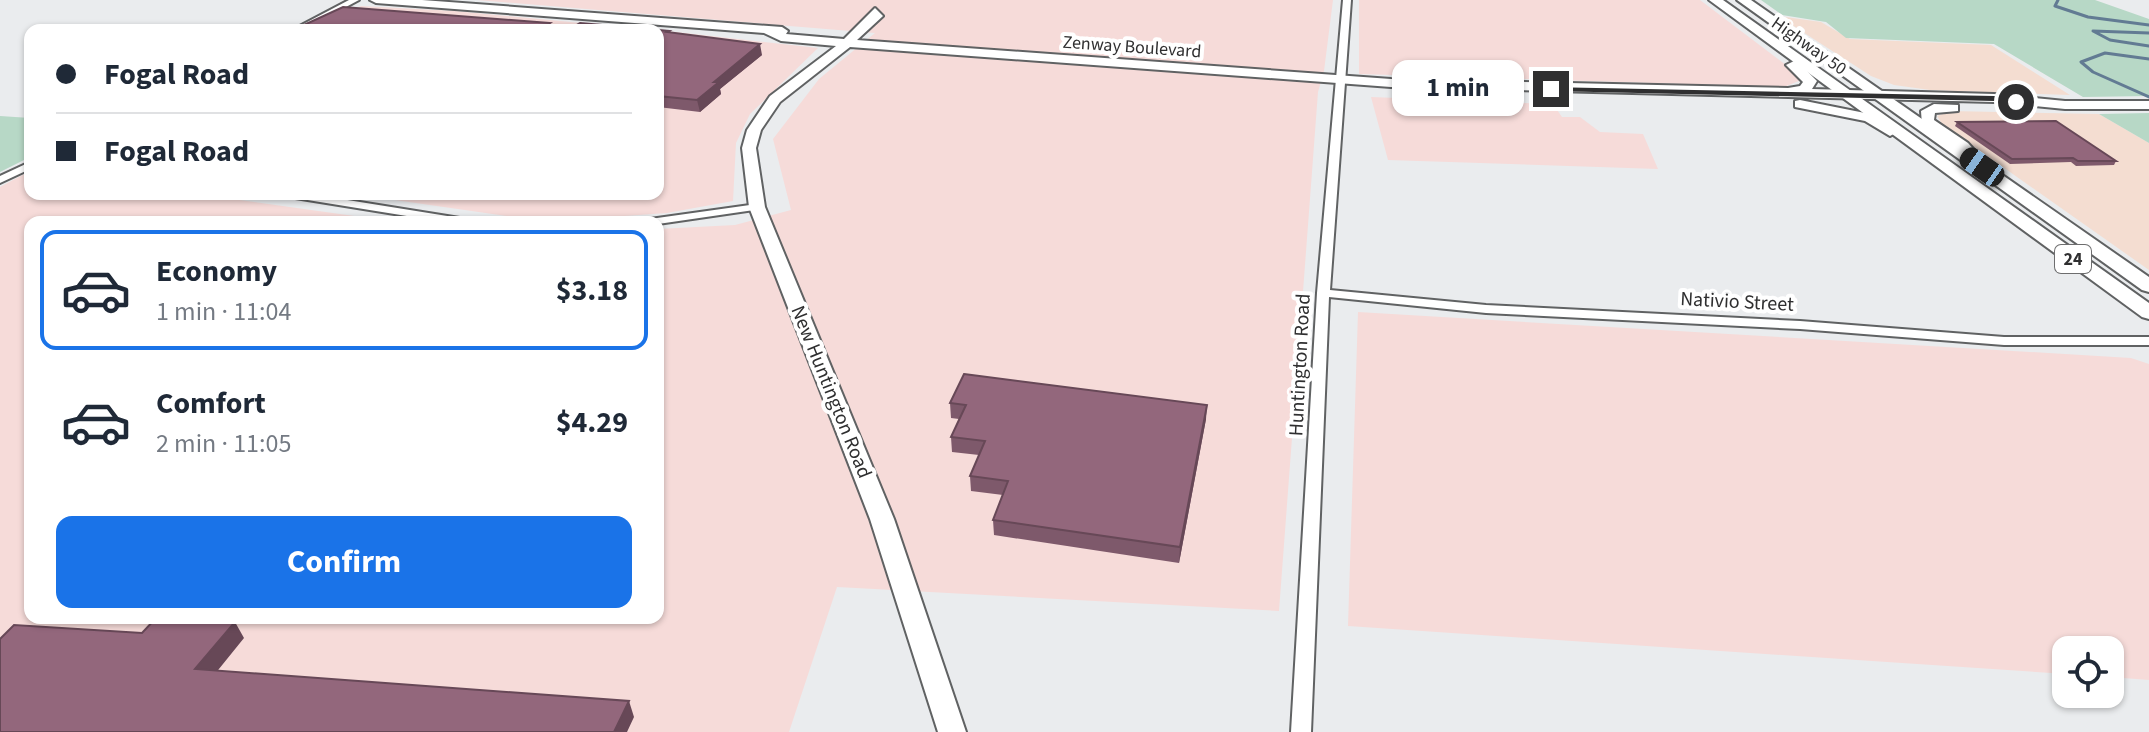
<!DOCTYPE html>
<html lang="en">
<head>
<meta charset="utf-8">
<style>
  :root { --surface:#fff; --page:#f2f2f3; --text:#1f2937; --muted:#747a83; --line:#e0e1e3; --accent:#1a73e8 }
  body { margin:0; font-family:"Source Sans 3",sans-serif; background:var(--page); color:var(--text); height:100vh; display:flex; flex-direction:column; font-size:30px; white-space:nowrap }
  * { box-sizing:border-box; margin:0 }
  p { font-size:26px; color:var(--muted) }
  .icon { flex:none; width:44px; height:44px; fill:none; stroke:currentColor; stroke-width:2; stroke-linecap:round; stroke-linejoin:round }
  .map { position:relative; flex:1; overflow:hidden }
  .panel { position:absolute; left:24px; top:216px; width:640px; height:408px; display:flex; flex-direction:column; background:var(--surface); border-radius:16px; box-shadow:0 2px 6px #0004 }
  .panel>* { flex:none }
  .hud { position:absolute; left:24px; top:24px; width:640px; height:176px; border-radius:16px; box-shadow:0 2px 6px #0004; display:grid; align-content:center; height:176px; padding:0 32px; background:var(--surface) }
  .tools { position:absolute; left:2052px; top:636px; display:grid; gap:16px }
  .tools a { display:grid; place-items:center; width:72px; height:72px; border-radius:16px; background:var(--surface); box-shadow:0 2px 6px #0004; font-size:40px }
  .end { position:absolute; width:36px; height:36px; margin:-18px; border:10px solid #2f2f30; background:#fff; box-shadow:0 0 0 4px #fff }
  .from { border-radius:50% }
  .bubble { position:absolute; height:56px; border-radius:16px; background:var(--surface); box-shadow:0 2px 6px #0004; font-size:26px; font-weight:700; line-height:56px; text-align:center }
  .car { position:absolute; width:24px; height:48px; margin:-24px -12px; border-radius:10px; box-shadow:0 0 6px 2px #0007; background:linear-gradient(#222 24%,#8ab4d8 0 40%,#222 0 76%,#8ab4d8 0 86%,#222 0) }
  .hud b { display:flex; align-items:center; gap:28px; height:76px; font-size:30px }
  .hud b+b { border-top:2px solid var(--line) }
  .hud i { width:20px; height:20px; background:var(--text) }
  ul { padding:14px 0 0; list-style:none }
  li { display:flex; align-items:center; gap:24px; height:120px; margin:0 16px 12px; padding:0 16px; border:4px solid transparent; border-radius:16px }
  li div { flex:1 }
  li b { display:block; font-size:30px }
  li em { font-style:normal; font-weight:700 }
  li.current { border-color:var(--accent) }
  li>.icon { width:72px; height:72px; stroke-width:1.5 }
  .primary-button { display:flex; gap:16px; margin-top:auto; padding:16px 32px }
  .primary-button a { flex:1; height:92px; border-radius:16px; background:var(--accent); color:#fff; font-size:32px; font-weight:700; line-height:92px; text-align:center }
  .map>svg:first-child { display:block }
  .commercial { fill:#f4ddd1 }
  .industrial { fill:#f6dbd9 }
  .green { fill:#b7d8c6 }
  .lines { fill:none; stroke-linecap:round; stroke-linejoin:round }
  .stream { stroke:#627b93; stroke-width:3 }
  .street-casing { stroke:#606263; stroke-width:4 }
  .secondary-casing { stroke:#606263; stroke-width:4 }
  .primary-casing { stroke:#606263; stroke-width:4 }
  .street { fill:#fff; fill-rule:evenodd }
  .secondary { fill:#fff; fill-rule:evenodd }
  .primary { fill:#fff; fill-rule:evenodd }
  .wall { fill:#7e596b }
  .shaded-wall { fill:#674857 }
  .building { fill:#93677c; stroke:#674857; stroke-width:2 }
  .route { fill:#2f2f30 }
  .labels { text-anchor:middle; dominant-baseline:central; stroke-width:8; stroke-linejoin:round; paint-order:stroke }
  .far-street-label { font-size:18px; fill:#2f2f30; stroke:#fff }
  .shield { fill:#fff; stroke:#6d6d6e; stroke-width:2 }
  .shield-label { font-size:18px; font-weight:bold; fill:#2f2f30 }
  .street-label { font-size:20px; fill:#2f2f30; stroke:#fff }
</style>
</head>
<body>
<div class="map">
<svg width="2149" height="732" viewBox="0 0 2149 732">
  <rect width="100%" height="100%" fill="#eaecee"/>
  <!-- commercial -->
  <path class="commercial" d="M1778 16 1821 22 1850 39 1991 45 2070 95 1930 90 1894 85 1871 76Z
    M1950 111 2099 114 2149 143V270L1942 124 1937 116Z"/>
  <!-- industrial -->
  <path class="industrial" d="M477 0H1333L1324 71 1318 92 1279 611 837 587 789 732H0V187L28 172 30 194H196L397 222H30V618H658V229L735 225 791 210 773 139 819 79 875 33Z
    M1359 0H1700L1794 71 1801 80 1784 87 1359 74Z
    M361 6 455 11 654 30H309Z
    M658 30 818 48 750 114 736 143 733 201 667 213 582 219 513 217 353 194H658Z
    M1371 97 1553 104 1562 117H1580L1600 132 1643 134 1658 169 1388 160Z
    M1358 312 2131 358 2149 364V680L2110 677V650H2066V674L1348 626Z"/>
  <!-- green -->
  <path class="green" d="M1761 0H2095L2149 19V96L2083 97 1994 44 1846 38 1826 22 1782 15Z
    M2149 113V143L2099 114Z
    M0 116 30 118V157L0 172Z"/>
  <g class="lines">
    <!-- stream -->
    <path class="stream" d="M2058 0 2055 6 2088 17 2149 25
      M2149 33 2093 31 2110 40 2149 46
      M2149 59 2105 53 2081 62 2093 72 2149 97"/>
    <!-- street casing -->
    <g class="street-casing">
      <path id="street" d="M349 0H359L303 30H292Z
        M1343 0H1351L1330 290 1486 305 1800 321 2004 337H2149V345H2004L1800 329 1486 313 1329 297 1311 732H1291L1317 293Z
        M30 162V169L0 183V176Z
        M283 194H310L466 219 472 222H444L289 197Z
        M757 204 763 207 761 209 658 224V222H644L650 219Z"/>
    </g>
    <!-- secondary casing -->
    <g class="secondary-casing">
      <path id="secondary" d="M370 0H422L782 27 788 31 786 34 844 39 875 8 883 16 857 40 1391 79 1788 88 1800 86 1803 82 1786 65 1802 57 1808 61 1802 66 1817 81 1812 89 1994 94 2065 101H2149V109H2065L1994 102 1391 87 850 47 780 102 761 130 756 148 765 207 894 519 966 732H938L870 519 749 207 742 148 747 130 770 96 836 46 781 41 764 33 376 3Z
        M1800 100 1875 115 1897 132 1890 136 1865 121 1795 107V101Z
        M1934 104 1958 105V111L1935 113 1934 120 1968 143 1987 164V170H1977L1958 149 1922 125 1921 111Z"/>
    </g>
    <!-- primary casing -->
    <g class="primary-casing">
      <path id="primary" d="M1709 0H1723L2149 303V319L2142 317Z
        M1737 0H1751L2149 277V292L2142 290Z"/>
    </g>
    <!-- street -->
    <use href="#street" class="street"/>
    <!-- secondary -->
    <use href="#secondary" class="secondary"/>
    <!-- primary -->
    <use href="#primary" class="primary"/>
  </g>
  <!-- wall -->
  <path class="wall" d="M658 30 669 31V33L762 55 720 89 721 94 700 112 658 107Z
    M1957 122 2116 161 2114 165 2076 166 2071 162 2010 164 1955 126Z
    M950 403 1206 419 1179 563 994 535 993 520 1003 495 971 491 970 476 979 455 952 452 951 437 959 419 951 418Z"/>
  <!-- shaded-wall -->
  <path class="shaded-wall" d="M550 23 552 30H539Z
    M760 44 762 55 720 89 721 94 700 112 697 100 714 82Z
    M1207 405 1206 419 1179 563 1180 547Z
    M235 622 244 638 206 685 195 669Z
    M629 701 634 717 627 732H614Z"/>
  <!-- building -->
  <path class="building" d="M343 7 550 23 539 30H293Z
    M580 23 669 31 667 32 760 44 714 82H719L697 100 658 96V30H568Z
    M2056 121 2116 161H2078L2073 158 2012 159 1957 122Z
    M964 374 1207 405 1180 547 993 520 1008 481 970 476 985 441 951 437 966 405 950 403Z
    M156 618 235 622 195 669 629 701 614 732H0V639L14 625 142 633Z"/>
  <!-- route -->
  <path class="route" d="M1547 87 1994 96 2021 102 2016 105 1994 101 1551 91Z"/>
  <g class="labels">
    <!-- far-street labels -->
    <g class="far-street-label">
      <text transform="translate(1809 46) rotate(35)">Highway 50</text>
      <text transform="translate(1132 47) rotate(4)">Zenway Boulevard</text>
    </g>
    <!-- shield labels -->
    <rect class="shield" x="2055" y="245" width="36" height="28" rx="6"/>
    <g class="shield-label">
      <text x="2073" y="259">24</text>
    </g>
    <!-- street labels -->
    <g class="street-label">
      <text transform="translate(1737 302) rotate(3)">Nativio Street</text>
      <text transform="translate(1300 365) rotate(-87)">Huntington Road</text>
      <text transform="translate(831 392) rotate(68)">New Huntington Road</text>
    </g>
  </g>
</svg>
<div class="tools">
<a><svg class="icon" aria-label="locate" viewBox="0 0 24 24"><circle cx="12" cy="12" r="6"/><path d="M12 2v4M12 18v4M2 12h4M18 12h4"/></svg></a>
</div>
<i class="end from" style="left:2016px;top:102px"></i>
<i class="end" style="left:1551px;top:89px"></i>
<div class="bubble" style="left:1392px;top:60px;width:132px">1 min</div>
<i class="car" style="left:1982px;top:167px;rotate:305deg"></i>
<div class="hud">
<b><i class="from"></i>Fogal Road</b>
<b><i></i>Fogal Road</b>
</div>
<section class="panel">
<ul>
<li class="current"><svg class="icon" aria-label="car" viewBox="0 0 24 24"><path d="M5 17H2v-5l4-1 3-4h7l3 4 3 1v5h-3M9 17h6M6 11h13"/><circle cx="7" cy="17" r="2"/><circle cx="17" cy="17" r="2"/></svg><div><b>Economy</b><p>1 min · 11:04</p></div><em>$3.18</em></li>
<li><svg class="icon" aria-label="car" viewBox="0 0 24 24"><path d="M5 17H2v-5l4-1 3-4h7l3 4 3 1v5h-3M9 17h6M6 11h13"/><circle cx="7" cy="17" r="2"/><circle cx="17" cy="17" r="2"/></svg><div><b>Comfort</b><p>2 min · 11:05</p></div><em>$4.29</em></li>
</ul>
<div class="primary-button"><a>Confirm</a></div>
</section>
</div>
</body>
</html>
